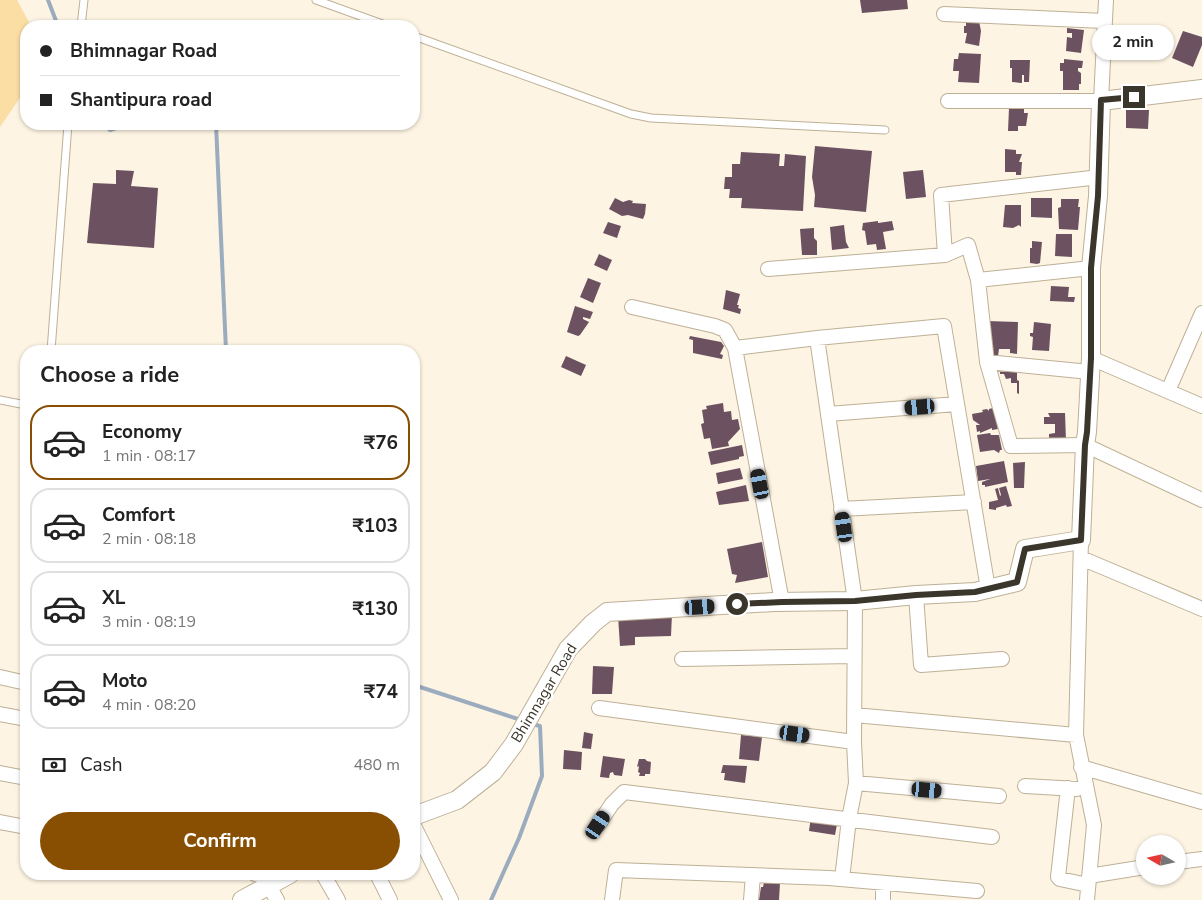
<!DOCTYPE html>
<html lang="en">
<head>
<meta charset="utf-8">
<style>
  :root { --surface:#fff; --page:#f2f2f2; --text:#222; --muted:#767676; --line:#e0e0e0; --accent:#884f02 }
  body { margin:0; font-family:"Nunito Sans",sans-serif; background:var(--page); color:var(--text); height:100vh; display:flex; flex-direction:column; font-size:19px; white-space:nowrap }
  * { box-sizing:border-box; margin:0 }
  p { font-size:16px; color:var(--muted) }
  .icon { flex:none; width:28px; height:28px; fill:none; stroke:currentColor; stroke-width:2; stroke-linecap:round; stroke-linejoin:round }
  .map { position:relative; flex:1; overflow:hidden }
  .panel { position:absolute; left:20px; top:345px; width:400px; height:535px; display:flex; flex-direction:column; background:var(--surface); border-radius:20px; box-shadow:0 1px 4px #0004 }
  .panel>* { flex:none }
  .hud { position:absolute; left:20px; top:20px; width:400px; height:110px; border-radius:20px; box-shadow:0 1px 4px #0004; display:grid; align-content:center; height:110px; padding:0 20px; background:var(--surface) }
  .needle { width:32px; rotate:279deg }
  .tools { position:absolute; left:1136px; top:835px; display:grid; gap:10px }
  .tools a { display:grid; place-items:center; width:50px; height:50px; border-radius:50%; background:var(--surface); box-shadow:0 1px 4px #0004; font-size:25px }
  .end { position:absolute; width:22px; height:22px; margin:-11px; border:6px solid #3b362b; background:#fff; box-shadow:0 0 0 2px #fff }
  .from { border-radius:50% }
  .bubble { position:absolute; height:35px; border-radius:18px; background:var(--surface); box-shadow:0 1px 4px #0004; font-size:16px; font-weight:700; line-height:35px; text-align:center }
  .car { position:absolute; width:15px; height:30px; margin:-15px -8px; border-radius:6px; box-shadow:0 0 4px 1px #0007; background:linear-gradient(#222 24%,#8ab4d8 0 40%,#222 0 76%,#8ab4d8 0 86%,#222 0) }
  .hud b { display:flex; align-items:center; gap:18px; height:48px; font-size:19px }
  .hud b+b { border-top:1px solid var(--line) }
  .hud i { width:12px; height:12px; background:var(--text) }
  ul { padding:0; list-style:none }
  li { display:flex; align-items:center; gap:15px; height:75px; margin:0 10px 8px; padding:0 10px; border:2px solid var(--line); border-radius:20px }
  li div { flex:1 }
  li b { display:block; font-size:19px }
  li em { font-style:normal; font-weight:700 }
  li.on { border-color:var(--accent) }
  li>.icon { width:45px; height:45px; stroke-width:1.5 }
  h2 { padding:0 20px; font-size:22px; line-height:60px }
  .pay { display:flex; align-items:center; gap:12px; height:55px; padding:0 20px; font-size:19px }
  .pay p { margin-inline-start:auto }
  .button { display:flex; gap:10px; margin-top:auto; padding:10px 20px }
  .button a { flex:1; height:58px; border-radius:30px; background:var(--accent); color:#fff; font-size:20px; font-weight:700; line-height:58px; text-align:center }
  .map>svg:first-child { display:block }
  .green { fill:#fbdea4 }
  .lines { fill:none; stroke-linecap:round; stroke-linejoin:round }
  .stream { stroke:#9cacbf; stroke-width:4 }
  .building { fill:#6c5261 }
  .service-casing { stroke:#beb096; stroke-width:9 }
  .minor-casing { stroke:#beb096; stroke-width:16 }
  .tertiary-casing { stroke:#beb096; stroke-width:20 }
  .service { stroke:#fff; stroke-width:7 }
  .minor { stroke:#fff; stroke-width:14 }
  .tertiary { stroke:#fff; stroke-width:18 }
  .route { stroke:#3b362b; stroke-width:6 }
  .labels { text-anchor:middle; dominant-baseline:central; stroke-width:5; stroke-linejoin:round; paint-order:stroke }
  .street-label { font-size:15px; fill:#3b362b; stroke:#fff }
</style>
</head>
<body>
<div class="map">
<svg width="1202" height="900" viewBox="0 0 1202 900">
  <rect width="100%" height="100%" fill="#fdf4e3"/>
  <!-- green -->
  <path class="green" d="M0 0H17L31 26H26V89L0 127Z"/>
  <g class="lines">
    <!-- stream -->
    <path class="stream" d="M48 0 58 26
      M102 124 110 130 129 124
      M216 124 226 351
      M414 685 521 720
      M491 900 519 838 542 776 540 726 532 724"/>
  </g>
  <!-- building -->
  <path class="building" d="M860 0H907L908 9 862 13Z
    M966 17 979 21 981 31 979 46 965 43 967 33H964V26H966Z
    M1067 28 1084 30 1081 53 1066 51 1067 37 1072 38V33H1067Z
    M1183 31 1202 37V45L1193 67 1172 58Z
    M959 53 981 54 979 83 958 82 959 71H953L954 59H958Z
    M1064 59 1083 61 1082 68H1078V71L1081 73V84H1079V90H1063V71H1060V63H1064Z
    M1010 60H1030L1029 82H1024V75H1022V83L1012 82V68H1010Z
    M1009 108 1024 109V113H1028L1026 126H1018V131H1008Z
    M1126 109 1149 110 1148 129 1126 128Z
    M815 146 872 151 866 212 814 207 815 195 812 177Z
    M1005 149 1016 150V154H1022L1019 162H1022L1021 175H1016V172H1005Z
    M741 152 780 154 779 166H784L785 154 806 156 803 211 741 208 742 198H729L730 189H724L725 177H732V164H740Z
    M116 170 134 171 131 186 158 188 154 248 87 243 93 183 116 184Z
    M923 170 926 197 906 199 903 172Z
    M615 198 623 202 629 200 633 201 632 203 646 204 645 214 643 219 628 215 622 216 609 209Z
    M1031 198H1052V218L1031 217Z
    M1061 199H1079L1078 207H1080L1078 230 1059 229 1058 208 1061 207Z
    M1005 205H1021V227L1019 225 1013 228 1003 227Z
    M878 221V223L892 221 894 230 883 232 886 249 877 250 876 244 867 245 865 231 862 230 863 223Z
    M608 222 621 226 617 238 603 233Z
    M844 225 846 242 849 248 832 250 830 227Z
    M814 228V238L817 241V255H802L800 229Z
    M1056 234H1072V257L1055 256Z
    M1032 241 1042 242 1040 263 1037 264 1030 263V248H1032Z
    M599 254 612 260 607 271 594 265Z
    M588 278 601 283 593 303 580 297Z
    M1051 286 1069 287 1068 297H1075L1074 302 1050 301Z
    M726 290 740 294 737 305H739L738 308 741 309 740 314 723 309Z
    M575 306 593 312 590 319 583 317V319L589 322 580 335 578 336 567 332Z
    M987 321 1018 322 1017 354 1010 353V349H999L998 356H991V335L987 334Z
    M1034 322 1051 324 1049 351 1032 350 1033 337 1030 336V333H1033Z
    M690 336 721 342 724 346 720 354 723 355 722 359 693 353V340L689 339Z
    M566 356 586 365 581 376 561 367Z
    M1000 368 1017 369V380L1019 381V394L1017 393V383H1011V378L1006 379 1004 374H1000Z
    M723 403 724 412 731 411 732 420 738 419 740 429 728 442 729 446 712 449 710 438 704 439 701 424 704 423 702 410 707 409 706 406Z
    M993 408 998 429 992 430V428L980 433V431L977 432 976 425H980L973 420 972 414 983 412 982 410 987 409 989 411V409Z
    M1048 413H1065L1066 441H1049V434L1055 433V424H1044V417H1050Z
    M990 433 991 435H999L1002 450H1000L999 453 994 450 980 452 977 435Z
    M742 445 744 456 739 457V459L711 465 708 452Z
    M1004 461 1008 482 985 487V485H982V482L990 479 978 481 976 466Z
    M1025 462 1024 488H1014L1013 463Z
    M740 468 743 479 718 484 716 473Z
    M746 485 749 501 719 505 716 492Z
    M1006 486 1012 506 1007 507 1006 505 996 508V510L989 509V502L998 500 995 489 998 488 1000 496 1001 495 999 488Z
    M762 542 768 577 735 583 737 575 732 574 727 549Z
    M672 614 671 636 635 637V645L620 646 618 616Z
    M593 666 614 667 612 694H592Z
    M584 732 593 734 591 749 582 748Z
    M741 735 762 737 759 761 739 759Z
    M564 750 582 752 581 770 563 769Z
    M603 756 625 759 622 776 614 775 613 772 610 773 609 778 600 777Z
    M639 759H645L647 761 651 762 650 774H645V776H639L640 773 638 772 639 766 637 767Z
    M723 765 747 766 745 783 724 780 725 773H721Z
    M811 816 838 819 835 835 809 831Z
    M764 882 780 883 779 900H759L761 887H763Z"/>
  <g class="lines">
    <!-- service casing -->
    <g class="service-casing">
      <path id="service" d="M316 0 388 26
        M81 26 84 0
        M414 36 631 114 651 118 885 130
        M51 351 68 124
        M0 400 26 405"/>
    </g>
    <!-- minor casing -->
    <g class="minor-casing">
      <path id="minor" d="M944 14 1105 21
        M948 101H1101L1106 0
        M945 255 968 245 978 280 987 362 1011 446 1085 445 1202 500
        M768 269 945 255 941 195 1091 178
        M978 280 1091 268
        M632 307 715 326 725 330 735 348 782 602
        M817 338 855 601 854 742 856 783 849 819 842 879
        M735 348 817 338 944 326 988 589
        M1091 358 1202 406
        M987 362 1090 372
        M1168 391 1202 313
        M828 414 957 404
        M841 509 974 502
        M1081 540 1076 735 1094 825 1087 900
        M1081 558 1202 609
        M916 595 921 665 1002 659
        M682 659 854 656
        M0 677 26 683
        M599 708 854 742
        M0 714 26 719
        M854 715 1076 735
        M1081 767 1202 802
        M0 773 26 778
        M856 783 999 796
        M1025 786 1077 789
        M1068 788 1058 877 1060 879 1088 885
        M0 822 26 827
        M598 825 612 804 624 792 992 837
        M414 826 451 900
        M1178 862 1202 859
        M255 874 280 880
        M323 874 338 900
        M377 874 390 900
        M1089 876 1145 867
        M269 886 277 900
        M612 900 616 870 829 878 977 891
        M751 900 753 875
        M883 900V883"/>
    </g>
    <!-- tertiary casing -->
    <g class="tertiary-casing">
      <path id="tertiary" d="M414 816 457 800 493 772 514 744 568 649 593 623 607 612 774 602 855 601 916 595 975 592 1017 582 1025 549 1081 540 1085 445 1087 432 1091 358V268L1098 196 1101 101 1202 89
        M242 900 290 874"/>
    </g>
    <!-- service -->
    <use href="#service" class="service"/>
    <!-- minor -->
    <use href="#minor" class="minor"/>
    <!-- tertiary -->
    <use href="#tertiary" class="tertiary"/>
  </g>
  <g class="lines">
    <!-- route -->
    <path class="route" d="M737 604 782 602 855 601 916 595 975 592 1017 582 1025 549 1081 540 1085 445 1087 432 1091 358V268L1098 196 1101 100 1134 97"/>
  </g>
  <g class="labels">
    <!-- street labels -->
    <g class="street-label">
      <text transform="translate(544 693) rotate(-59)">Bhimnagar Road</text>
    </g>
  </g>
</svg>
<div class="tools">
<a><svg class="needle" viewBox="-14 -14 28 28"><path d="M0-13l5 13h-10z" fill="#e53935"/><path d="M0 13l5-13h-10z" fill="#767676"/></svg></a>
</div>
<i class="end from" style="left:737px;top:604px"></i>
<i class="end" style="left:1134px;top:97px"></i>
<div class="bubble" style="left:1092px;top:25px;width:82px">2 min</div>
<i class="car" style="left:920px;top:407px;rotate:265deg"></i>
<i class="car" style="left:760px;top:484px;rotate:349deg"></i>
<i class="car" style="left:844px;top:527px;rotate:352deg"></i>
<i class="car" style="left:700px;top:607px;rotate:87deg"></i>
<i class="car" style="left:795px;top:734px;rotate:98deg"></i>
<i class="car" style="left:927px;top:790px;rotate:95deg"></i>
<i class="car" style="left:598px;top:825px;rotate:34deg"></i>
<div class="hud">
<b><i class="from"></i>Bhimnagar Road</b>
<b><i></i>Shantipura road</b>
</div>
<section class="panel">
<h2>Choose a ride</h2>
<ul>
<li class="on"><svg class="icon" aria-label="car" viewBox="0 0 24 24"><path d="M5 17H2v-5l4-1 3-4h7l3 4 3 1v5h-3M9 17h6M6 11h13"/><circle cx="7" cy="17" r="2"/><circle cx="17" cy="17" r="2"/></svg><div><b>Economy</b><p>1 min · 08:17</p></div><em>₹76</em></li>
<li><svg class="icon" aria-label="car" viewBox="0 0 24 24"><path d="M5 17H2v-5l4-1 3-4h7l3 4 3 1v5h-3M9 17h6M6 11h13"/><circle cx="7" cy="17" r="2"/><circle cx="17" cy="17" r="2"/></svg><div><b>Comfort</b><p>2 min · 08:18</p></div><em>₹103</em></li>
<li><svg class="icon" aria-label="car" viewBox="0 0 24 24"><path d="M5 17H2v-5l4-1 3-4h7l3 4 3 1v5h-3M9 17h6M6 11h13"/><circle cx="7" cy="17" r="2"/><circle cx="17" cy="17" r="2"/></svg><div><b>XL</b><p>3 min · 08:19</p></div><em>₹130</em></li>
<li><svg class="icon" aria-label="car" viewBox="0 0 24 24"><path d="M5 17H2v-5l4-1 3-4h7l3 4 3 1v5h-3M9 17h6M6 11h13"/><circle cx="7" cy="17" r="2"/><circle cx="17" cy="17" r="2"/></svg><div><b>Moto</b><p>4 min · 08:20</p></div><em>₹74</em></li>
</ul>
<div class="pay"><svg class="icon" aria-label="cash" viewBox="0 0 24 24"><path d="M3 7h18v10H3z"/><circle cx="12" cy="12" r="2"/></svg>Cash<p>480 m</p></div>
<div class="button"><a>Confirm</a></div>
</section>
</div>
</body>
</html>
